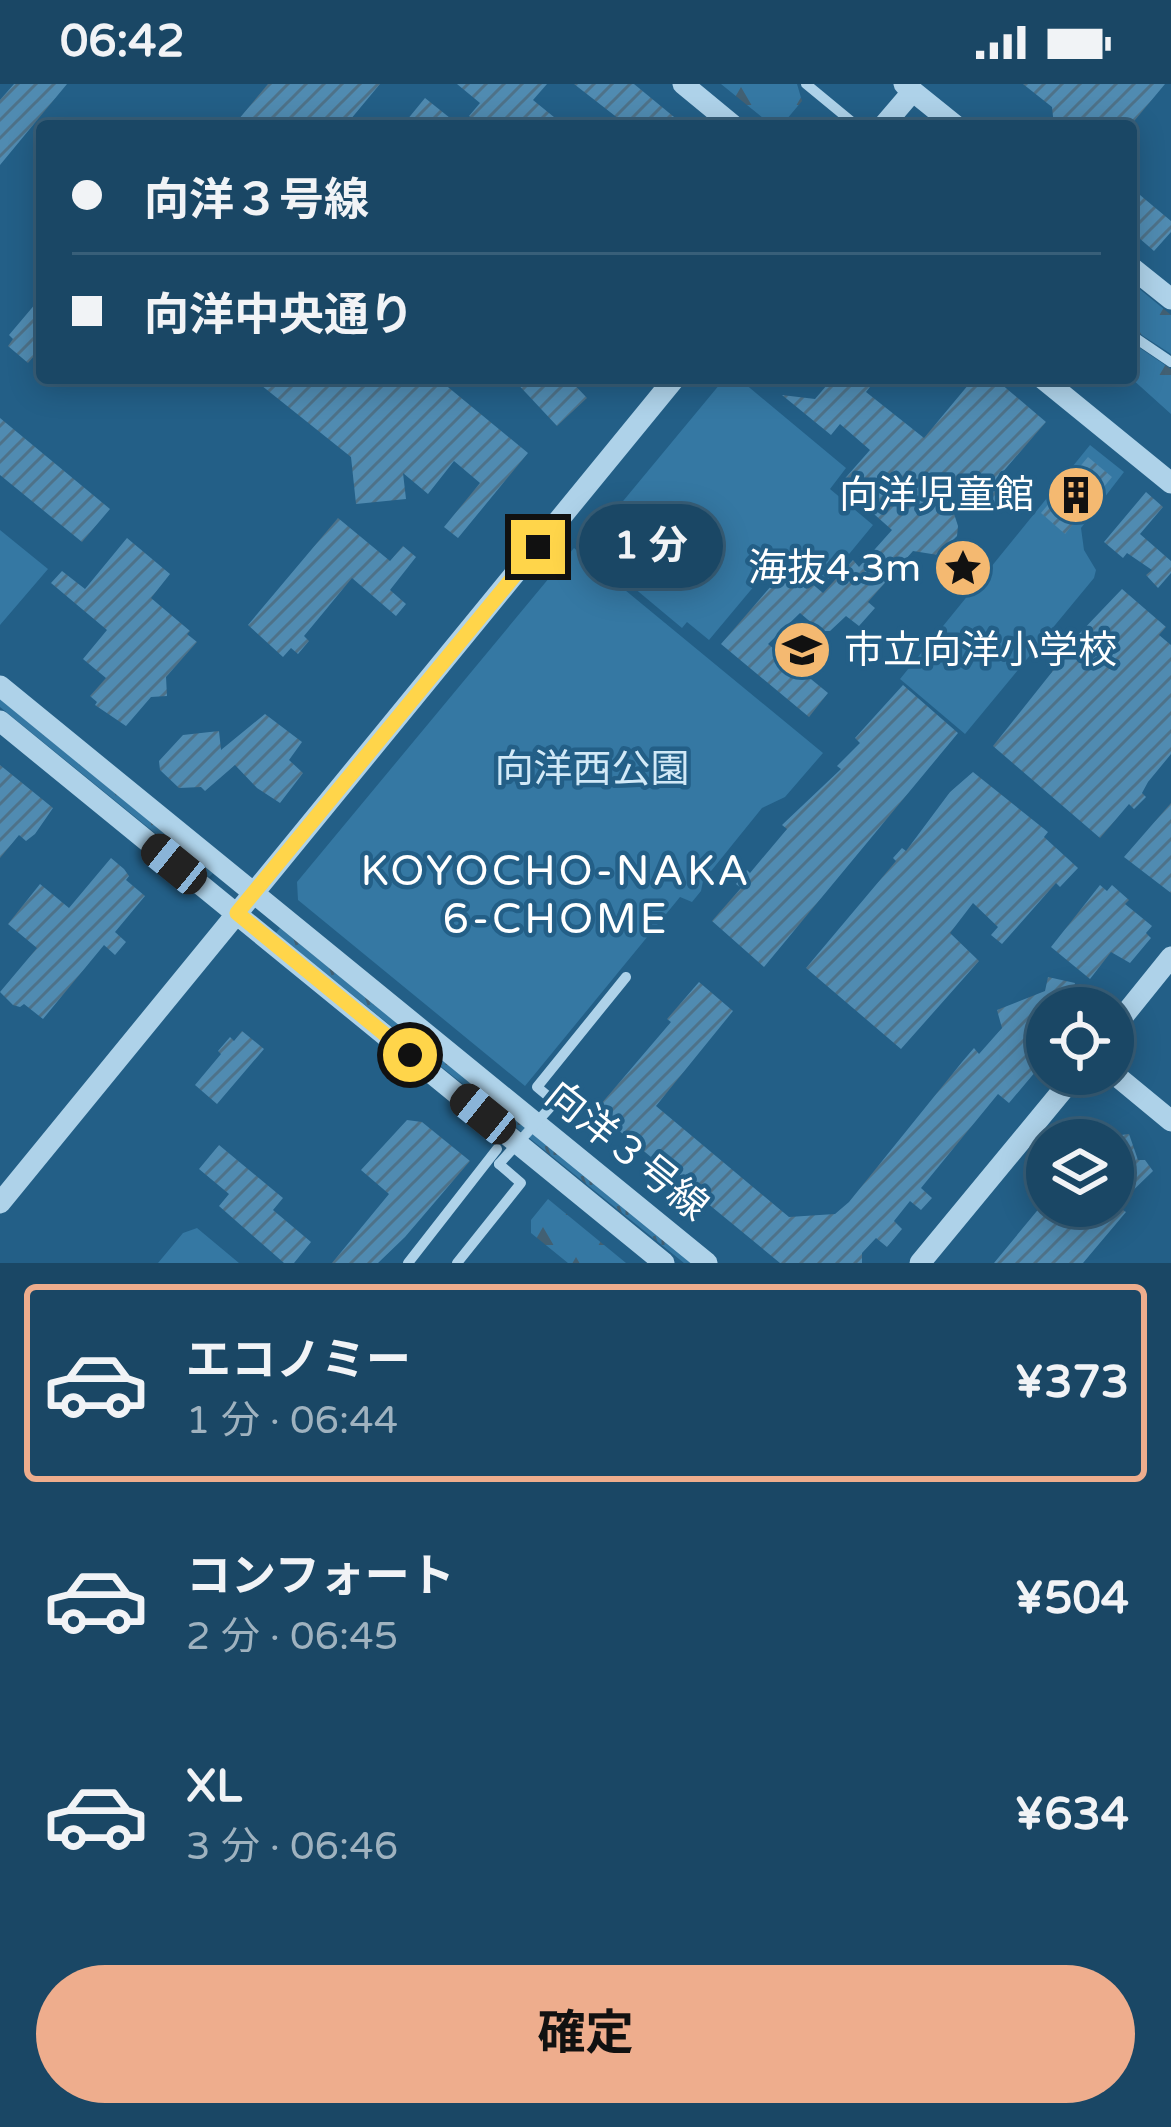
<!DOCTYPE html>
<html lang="ja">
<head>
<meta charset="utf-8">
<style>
  :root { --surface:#1a4765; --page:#234e6b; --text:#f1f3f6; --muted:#9fb2bf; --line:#385f79; --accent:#eead8d }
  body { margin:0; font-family:"Varela Round","Noto Sans JP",sans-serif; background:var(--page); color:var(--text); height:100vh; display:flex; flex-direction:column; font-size:45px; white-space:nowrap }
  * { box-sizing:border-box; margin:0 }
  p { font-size:39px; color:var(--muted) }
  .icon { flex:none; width:66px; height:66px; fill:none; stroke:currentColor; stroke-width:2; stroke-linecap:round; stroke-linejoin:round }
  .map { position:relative; height:1179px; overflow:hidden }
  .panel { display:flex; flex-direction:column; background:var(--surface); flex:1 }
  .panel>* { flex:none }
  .top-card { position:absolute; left:36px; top:36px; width:1101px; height:264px; border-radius:12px; box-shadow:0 6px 30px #0003,0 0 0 3px var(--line); display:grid; align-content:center; height:264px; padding:0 36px; background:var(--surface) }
  .fabs { position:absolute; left:1026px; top:903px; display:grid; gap:24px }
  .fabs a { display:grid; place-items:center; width:108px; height:108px; border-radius:50%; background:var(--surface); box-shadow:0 6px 30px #0003,0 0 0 3px var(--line); font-size:60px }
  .end { position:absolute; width:54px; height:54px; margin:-27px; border:15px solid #ffd54a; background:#111; box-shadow:0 0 0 6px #111 }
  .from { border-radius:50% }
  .bubble { position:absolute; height:84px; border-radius:42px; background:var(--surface); box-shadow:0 6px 30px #0003,0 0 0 3px var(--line); font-size:39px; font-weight:700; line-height:84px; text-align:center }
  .car { position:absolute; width:36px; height:72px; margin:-36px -18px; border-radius:15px; box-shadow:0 0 9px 3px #0007; background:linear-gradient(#222 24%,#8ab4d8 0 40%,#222 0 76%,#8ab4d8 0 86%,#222 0) }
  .top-card b { display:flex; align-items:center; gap:42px; height:114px; font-size:45px }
  .top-card b+b { border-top:3px solid var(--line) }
  .top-card i { width:30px; height:30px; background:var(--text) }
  ul { padding:21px 0 0; list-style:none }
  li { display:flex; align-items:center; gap:36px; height:198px; margin:0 24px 18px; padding:0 12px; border:6px solid transparent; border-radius:12px }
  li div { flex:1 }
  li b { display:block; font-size:45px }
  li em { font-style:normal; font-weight:700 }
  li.selected { border-color:var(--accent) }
  li>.icon { width:108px; height:108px; stroke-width:1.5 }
  .button { display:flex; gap:24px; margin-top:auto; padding:24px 36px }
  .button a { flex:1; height:138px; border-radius:72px; background:var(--accent); color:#111; font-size:48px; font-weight:700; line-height:138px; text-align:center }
  .status { display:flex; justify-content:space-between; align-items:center; height:84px; padding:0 60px; background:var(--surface); direction:ltr }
  .status svg { height:33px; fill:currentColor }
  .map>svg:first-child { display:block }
  .grass { fill:url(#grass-tufts) }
  .forest { fill:url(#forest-firs) }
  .park { fill:#3578a3 }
  .building { fill:url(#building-hatch) }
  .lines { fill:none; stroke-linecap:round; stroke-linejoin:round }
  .pedestrian { stroke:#aed2e9; stroke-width:10 }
  .tertiary { stroke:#aed2e9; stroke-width:21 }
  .pedestrian-bridge { stroke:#aed2e9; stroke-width:10 }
  .route { stroke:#ffd54a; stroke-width:15 }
  .labels { text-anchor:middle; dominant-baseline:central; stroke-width:9; stroke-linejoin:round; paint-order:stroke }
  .poi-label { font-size:39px; fill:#fff; stroke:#235f87; text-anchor:end }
  .park-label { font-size:39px; fill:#d2e9f7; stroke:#235f87 }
  .street-label { font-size:39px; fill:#fff; stroke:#235f87 }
  .neighbourhood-label { font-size:42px; letter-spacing:3px; fill:#fff; stroke:#235f87 }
</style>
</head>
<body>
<div class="status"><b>06:42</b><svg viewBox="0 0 49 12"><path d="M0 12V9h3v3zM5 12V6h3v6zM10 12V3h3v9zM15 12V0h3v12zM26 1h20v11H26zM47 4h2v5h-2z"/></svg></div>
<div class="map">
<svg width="1171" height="1179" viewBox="0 0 1171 1179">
  <defs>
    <pattern id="grass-tufts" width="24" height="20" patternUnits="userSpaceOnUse" patternTransform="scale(3)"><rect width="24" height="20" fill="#3578a3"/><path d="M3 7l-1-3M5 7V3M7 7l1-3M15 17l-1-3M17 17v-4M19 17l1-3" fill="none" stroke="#426073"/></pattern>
    <pattern id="forest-firs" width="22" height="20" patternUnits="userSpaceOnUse" patternTransform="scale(3)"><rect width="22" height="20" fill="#3578a3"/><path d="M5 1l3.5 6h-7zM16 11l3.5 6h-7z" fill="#426073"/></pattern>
    <pattern id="building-hatch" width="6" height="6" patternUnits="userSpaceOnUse" patternTransform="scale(3)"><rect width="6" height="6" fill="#508bb1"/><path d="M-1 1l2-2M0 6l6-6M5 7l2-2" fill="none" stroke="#4e7289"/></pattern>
  </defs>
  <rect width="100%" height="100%" fill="#235f87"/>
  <!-- grass -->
  <path class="grass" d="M0 615 213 789 209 793 0 623Z
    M280 844 693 1179H684L276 849Z"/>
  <!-- forest -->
  <path class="forest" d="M721 0H797L802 17 781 42H773Z
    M1131 198 1171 231V270L1131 244Z
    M1131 258 1171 285V330L1131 294Z
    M548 1115 626 1179H568L531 1149V1136Z"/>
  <!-- park -->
  <path class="park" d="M725 294H738L846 384 830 405 873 441 826 498 785 465 709 556 687 538 682 544 585 463Z
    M1090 361 1124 388 1081 444 1084 466 1096 486 1094 494 965 650 900 595Z
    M0 446 48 485 0 541Z
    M574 464 823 669 785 713 762 724 703 797 701 807 692 818 680 813 525 1002 298 816 297 798Z
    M197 1144 239 1179H158L183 1149Z"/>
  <!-- building -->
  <path class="building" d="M14 0H67L0 81V16Z
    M268 0H380L345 42H233Z
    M457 0H547L533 16 565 42H481L469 32 480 19Z
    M574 0H634L685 42H628Z
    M1023 0H1165L1130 42H1054L1052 23Z
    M425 14 460 42H402Z
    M1140 111 1171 137V148L1154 167 1131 147V122Z
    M42 212V278L34 272 28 279 8 262 13 255 9 251Z
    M252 294H437L528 369 458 454 444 443 480 399 454 377 428 410 403 389 406 415 356 420 351 373Z
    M512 294H568L587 314 557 342Z
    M833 294H877L866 308 924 354 974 294H994L1046 338 1001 390 1012 399 987 430 942 393 958 442 957 452 938 471 913 467 868 518 875 524 859 542 846 532 830 547H821L800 529 768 560 828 609 809 633 721 560 791 479 797 477 804 484V493L823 509 853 476 859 483 892 446 840 400 870 366 840 340 831 351 782 311 815 315Z
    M0 334 110 425 82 458 0 391Z
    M1088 373 1112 393 1065 450 1041 429Z
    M1146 408 1163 423 1140 450 1171 477V489L1158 504 1146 491 1152 486 1127 469 1123 474 1104 458Z
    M338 434 390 477 403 462 416 473 390 506 406 520 396 532 352 494 304 552 309 557 298 570 291 564 283 573 248 541Z
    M127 454 170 490 151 514 190 547 187 550 197 558 166 593 167 612 151 613 126 642 95 621 97 618 90 612 106 594 83 575 107 546 51 499 62 487 85 505Z
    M1122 505 1166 543 1159 551 1171 561V670L1148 698 1142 709 1146 713 1134 725 1129 720 1100 754 993 662 1052 588 1058 572Z
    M903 601 958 649 764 883 712 837 741 804 736 800 747 786 750 789 787 745 782 741 841 685 837 682 860 659 855 654Z
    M265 630 302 658 289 676 303 689 280 719 257 704 235 681 205 707 201 703 179 704 160 686 159 677 183 651 219 647 221 666Z
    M0 681 53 724 35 750 26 757 19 751 0 774Z
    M973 688 1048 748 1044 753 1078 784 1060 803 1056 799 1002 860 991 851 998 843 973 819 950 849 979 877 901 965 806 884 896 777 893 774 902 764 906 767 950 708Z
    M1171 719V809L1124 773Z
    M111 774 124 785 129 792 126 796 145 812 115 848 126 858 115 871 104 861 43 935 24 920 20 923 13 921 0 908 37 864 8 840 40 800 69 824Z
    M1100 801 1107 807 1112 801 1129 816 1125 820 1152 842 1146 849 1151 854 1130 879 1111 868 1090 895 1051 863Z
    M1048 893 1075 899 1069 924H1047V974L1009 1019 998 1010 921 1104 932 1114 921 1126 910 1117 894 1137 902 1145 887 1163 876 1154 862 1169V1179H780L595 1027 671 938 667 935 699 898 733 927 656 1022 789 1133 835 1130 849 1118 962 978 974 964 979 970 1002 944 997 926 1045 907Z
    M242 947 264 965 217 1020 195 1001 221 970 218 967 230 953 234 957Z
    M407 1036 422 1038 470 1077 405 1153 378 1179H332L389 1110 361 1086Z
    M1129 1050 1138 1076H1145L1153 1087 1117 1122 1126 1128 1083 1179H994L1041 1122H1113V1052Z
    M219 1061 283 1114 273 1126 311 1158 294 1179H284L219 1122 229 1110 199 1085Z"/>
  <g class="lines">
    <!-- pedestrian -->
    <path class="pedestrian" d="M806 0 857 42
      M1131 251 1171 278
      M555 1018 537 1003 626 893
      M408 1179 497 1065
      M457 1179 521 1099 499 1080"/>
    <!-- tertiary -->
    <path class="tertiary" d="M683 0 734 42
      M904 0 956 42
      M883 42 913 7
      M1131 183 1171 215
      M1042 294 1171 399
      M0 602 707 1179
      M0 637 664 1179
      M1113 945 1171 873
      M1113 989 1171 1037
      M0 1119 675 294
      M920 1179 1076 990"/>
    <!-- pedestrian-bridge -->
    <path class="pedestrian-bridge" d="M499 1080 555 1018"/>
  </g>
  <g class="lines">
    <!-- route -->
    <path class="route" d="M410 971 237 829 538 463"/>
  </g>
  <!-- icons -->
  <defs>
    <g id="building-disc" transform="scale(3)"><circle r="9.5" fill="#f4b971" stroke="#235f87"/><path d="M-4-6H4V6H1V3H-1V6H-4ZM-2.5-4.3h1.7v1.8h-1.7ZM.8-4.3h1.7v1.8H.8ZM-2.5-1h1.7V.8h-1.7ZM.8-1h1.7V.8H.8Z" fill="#111"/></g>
    <g id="sight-disc" transform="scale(3)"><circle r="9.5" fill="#f4b971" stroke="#235f87"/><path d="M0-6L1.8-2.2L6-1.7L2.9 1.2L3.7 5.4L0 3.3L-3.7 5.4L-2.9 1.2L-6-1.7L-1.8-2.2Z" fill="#111"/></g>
    <g id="school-disc" transform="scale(3)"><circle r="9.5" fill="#f4b971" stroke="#235f87"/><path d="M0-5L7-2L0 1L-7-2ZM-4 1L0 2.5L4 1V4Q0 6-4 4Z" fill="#111"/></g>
  </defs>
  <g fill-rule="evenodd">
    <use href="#building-disc" x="1076" y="411"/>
    <use href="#sight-disc" x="963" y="484"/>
    <use href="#school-disc" x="802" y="566"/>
  </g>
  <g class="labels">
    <!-- poi labels -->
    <g class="poi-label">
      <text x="1034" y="411">向洋児童館</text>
      <text x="921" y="484">海抜4.3m</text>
      <text x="844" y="566" text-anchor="start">市立向洋小学校</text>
    </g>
    <!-- park labels -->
    <g class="park-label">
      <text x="592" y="685">向洋西公園</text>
    </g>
    <!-- street labels -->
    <g class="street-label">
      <text transform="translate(627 1067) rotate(39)">向洋３号線</text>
    </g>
    <!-- neighbourhood labels -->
    <g class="neighbourhood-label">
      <text x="556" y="787">KOYOCHO-NAKA<tspan x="556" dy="48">6-CHOME</tspan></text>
    </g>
  </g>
</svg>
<div class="fabs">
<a><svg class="icon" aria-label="locate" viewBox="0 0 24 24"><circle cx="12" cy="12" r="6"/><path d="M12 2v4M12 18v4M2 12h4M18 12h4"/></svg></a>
<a><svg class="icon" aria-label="layers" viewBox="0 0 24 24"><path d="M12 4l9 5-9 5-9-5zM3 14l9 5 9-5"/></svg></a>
</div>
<i class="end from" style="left:410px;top:971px"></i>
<i class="end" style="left:538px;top:463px"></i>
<div class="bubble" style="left:579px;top:420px;width:144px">1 分</div>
<i class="car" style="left:174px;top:780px;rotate:309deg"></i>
<i class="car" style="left:483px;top:1030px;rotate:309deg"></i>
<div class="top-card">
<b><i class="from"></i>向洋３号線</b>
<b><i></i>向洋中央通り</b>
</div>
</div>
<section class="panel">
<ul>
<li class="selected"><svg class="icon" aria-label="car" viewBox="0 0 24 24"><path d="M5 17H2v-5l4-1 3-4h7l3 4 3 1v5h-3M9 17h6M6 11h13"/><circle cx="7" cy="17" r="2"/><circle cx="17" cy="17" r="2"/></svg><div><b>エコノミー</b><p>1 分 · 06:44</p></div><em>¥373</em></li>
<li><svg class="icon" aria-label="car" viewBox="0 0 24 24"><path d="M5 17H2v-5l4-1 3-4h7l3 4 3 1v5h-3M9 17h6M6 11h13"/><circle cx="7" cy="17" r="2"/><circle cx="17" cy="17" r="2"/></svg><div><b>コンフォート</b><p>2 分 · 06:45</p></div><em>¥504</em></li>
<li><svg class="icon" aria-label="car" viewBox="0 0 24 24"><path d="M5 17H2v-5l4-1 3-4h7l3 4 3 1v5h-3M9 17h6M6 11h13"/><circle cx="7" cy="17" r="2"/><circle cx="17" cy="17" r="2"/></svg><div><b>XL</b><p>3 分 · 06:46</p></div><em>¥634</em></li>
</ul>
<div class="button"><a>確定</a></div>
</section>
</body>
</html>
